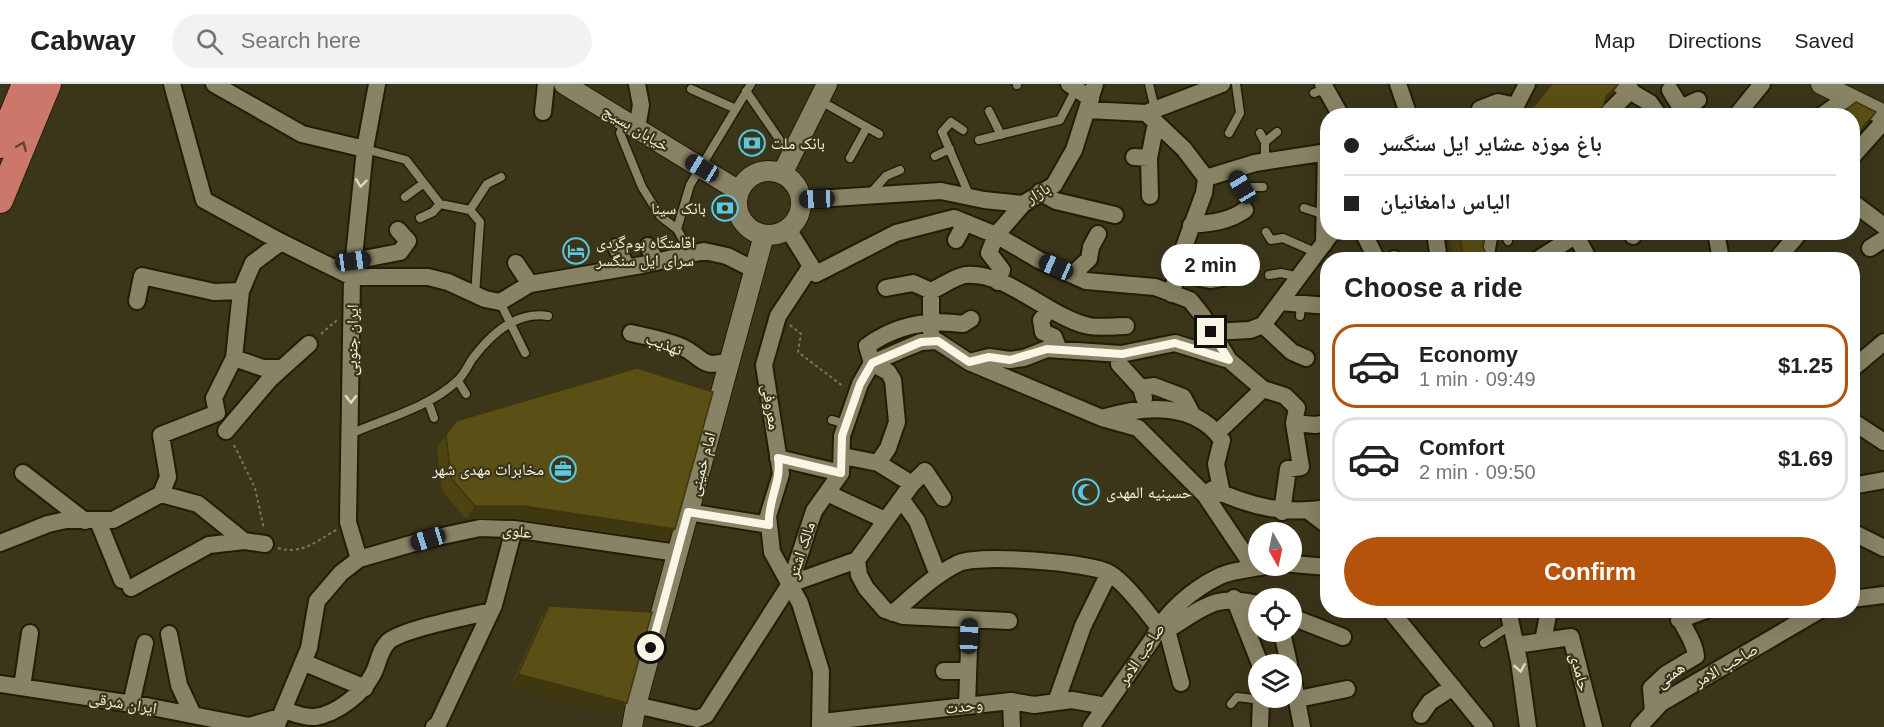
<!DOCTYPE html>
<html lang="en">
<head>
<meta charset="utf-8">
<style>
  :root { --surface:#fff; --page:#f2f2f2; --text:#222; --muted:#767676; --line:#e0e0e0; --accent:#b45309 }
  body { margin:0; font-family:Arial,"Noto Naskh Arabic",sans-serif; background:var(--page); color:var(--text); height:100vh; display:flex; flex-direction:column; font-size:22px; white-space:nowrap }
  * { box-sizing:border-box; margin:0 }
  p { font-size:20px; color:var(--muted) }
  .icon { flex:none; width:33px; height:33px; fill:none; stroke:currentColor; stroke-width:2; stroke-linecap:round; stroke-linejoin:round }
  .map { position:relative; flex:1; overflow:hidden }
  .details { position:absolute; left:1320px; top:168px; width:540px; height:366px; display:flex; flex-direction:column; background:var(--surface); border-radius:24px; box-shadow:0 6px 24px #0002 }
  .details>* { flex:none }
  .hud { position:absolute; left:1320px; top:24px; width:540px; height:132px; border-radius:24px; box-shadow:0 6px 24px #0002; display:grid; align-content:center; height:132px; padding:0 24px; background:var(--surface) }
  .needle { width:39px; rotate:171deg }
  .fabs { position:absolute; left:1248px; top:438px; display:grid; gap:12px }
  .fabs a { display:grid; place-items:center; width:54px; height:54px; border-radius:50%; background:var(--surface); box-shadow:0 6px 24px #0002; font-size:30px }
  .end { position:absolute; width:27px; height:27px; margin:-14px; border:8px solid #f9f6e5; background:#111; box-shadow:0 0 0 3px #111 }
  .from { border-radius:50% }
  .bubble { position:absolute; height:42px; border-radius:21px; background:var(--surface); box-shadow:0 6px 24px #0002; font-size:20px; font-weight:800; line-height:42px; text-align:center }
  .car { position:absolute; width:18px; height:36px; margin:-18px -9px; border-radius:8px; box-shadow:0 0 4px 2px #0007; background:linear-gradient(#222 24%,#8ab4d8 0 40%,#222 0 76%,#8ab4d8 0 86%,#222 0) }
  .hud b { display:flex; align-items:center; gap:21px; height:57px; font-size:22px }
  .hud b+b { border-top:2px solid var(--line) }
  .hud i { width:15px; height:15px; background:var(--text) }
  ul { padding:0; list-style:none }
  li { display:flex; align-items:center; gap:18px; height:84px; margin:0 12px 9px; padding:0 12px; border:3px solid var(--line); border-radius:24px }
  li div { flex:1 }
  li b { display:block; font-size:22px }
  li em { font-style:normal; font-weight:800 }
  li.selected { border-color:var(--accent) }
  li>.icon { width:54px; height:54px; stroke-width:1.5 }
  h2 { padding:0 24px; font-size:27px; line-height:72px }
  .primary-button { display:flex; gap:12px; margin-top:auto; padding:12px 24px }
  .primary-button a { flex:1; height:69px; border-radius:36px; background:var(--accent); color:#fff; font-size:24px; font-weight:800; line-height:69px; text-align:center }
  header { display:flex; align-items:center; gap:36px; box-sizing:border-box; height:84px; padding:0 30px; background:var(--surface); border-bottom:2px solid var(--line) }
  header strong { font-size:28px }
  nav { display:flex; gap:33px; margin-inline-start:auto; font-size:21px }
  .search { width:420px; height:54px; background:var(--page); display:flex; align-items:center; gap:15px; box-sizing:border-box; padding:0 21px; border-radius:33px; color:var(--muted); font-size:22px }
  .map>svg:first-child { display:block }
  .lines { fill:none; stroke-linecap:round; stroke-linejoin:round }
  .service-casing { stroke:#221d03; stroke-width:11 }
  .minor-casing { stroke:#221d03; stroke-width:20 }
  .tertiary-casing { stroke:#221d03; stroke-width:22 }
  .primary-casing { stroke:#221d03; stroke-width:28 }
  .path { stroke:#7b765e; stroke-width:2; stroke-dasharray:3 3; stroke-linecap:butt }
  .service { stroke:#888365; stroke-width:8 }
  .minor { stroke:#888365; stroke-width:16 }
  .tertiary { stroke:#888365; stroke-width:20 }
  .primary { stroke:#cb786b; stroke-width:26 }
  .wall { fill:#4d4412 }
  .shaded-wall { fill:#3f370f }
  .building { fill:#5a4f15; stroke:#3f370f; stroke-width:1.5 }
  .oneway { stroke:#5f462e }
  .oneway2 { stroke:#ddd9c5 }
  .route { stroke:#f9f6e5; stroke-width:8 }
  .labels { text-anchor:middle; dominant-baseline:central; stroke-width:4.5; stroke-linejoin:round; paint-order:stroke }
  .street-label { font-size:16px; fill:#f9f6e5; stroke:#3b361a }
  .poi-label { font-size:16px; fill:#f9f6e5; stroke:#3b361a; text-anchor:start }
</style>
</head>
<body>
<header>
<strong>Cabway</strong>
<div class="search"><svg class="icon" aria-label="search" viewBox="0 0 24 24"><circle cx="10" cy="10" r="6"/><path d="M15 15l6 6"/></svg>Search here</div>
<nav><a>Map</a><a>Directions</a><a>Saved</a></nav>
</header>
<div class="map">
<svg width="1884" height="643" viewBox="0 0 1884 643">
  <rect width="100%" height="100%" fill="#3b361a"/>
  <g class="lines">
    <!-- service casing -->
    <g class="service-casing">
      <path id="service" d="M1149 0 1155 25
        M1017 1V0
        M691 5 736 25
        M746 7 790 71
        M1314 9 1325 5
        M819 16 879 50
        M989 27 1001 51
        M625 38 620 49 642 103 660 132 677 145 691 170
        M963 46 951 38 942 48 970 113
        M1229 49 1240 29 1236 0
        M1260 49 1265 58
        M979 56 1060 36 1076 5
        M365 65 406 76 440 120 470 126 480 138 475 211
        M935 72 950 65
        M850 74 867 43
        M1265 77V58L1277 48
        M1232 86 1242 103H1263
        M869 111 886 92 900 86
        M405 113 424 99
        M1304 124 1325 131
        M470 126 487 100 501 93
        M420 134 433 128 440 120
        M677 145 690 101 751 0
        M1266 148 1271 156 1283 154 1317 169
        M1504 148 1508 157
        M1269 191 1281 189 1299 193
        M500 218 525 269
        M1300 232 1301 220
        M458 297 466 310
        M428 317 434 334
        M832 336 846 340
        M350 350C384 335 430 323 457 297 464 291 468 281 473 274 491 250 516 227 548 232
        M1484 559 1511 541
        M1231 620 1237 613 1261 616"/>
    </g>
    <!-- minor casing -->
    <g class="minor-casing">
      <path id="minor" d="M172 0 204 116 281 158
        M214 0 302 50 365 65
        M1069 0 1091 15
        M1323 0 1341 32
        M1398 0 1409 32
        M1618 0 1650 19 1659 32
        M1670 6 1681 24 1698 16
        M1480 25 1498 18 1516 22
        M1087 26 1146 29 1222 0
        M543 28 546 0
        M1146 29 1184 65 1206 94 1204 109 1181 171 1172 210
        M1511 31 1527 0
        M1605 32 1631 6
        M1736 32 1762 0
        M1821 32 1848 13
        M637 44 641 21 637 0
        M1134 73 1149 74
        M1852 73 1884 37
        M1206 94 1255 79 1328 68
        M1040 108 1056 117 1115 131
        M1150 112 1149 74 1156 39
        M801 116 941 107 984 116 1023 120 1054 101 1074 66 1095 0
        M1852 118 1884 142
        M1191 141C1211 139 1228 138 1245 126
        M788 145 816 190 896 149 954 134 996 151 1039 176 1086 197 1155 203 1190 216 1202 231 1229 276 1263 305 1285 312 1297 324 1294 339 1301 383 1288 385 1282 428
        M1363 148 1377 176
        M1435 148 1439 176
        M1574 148 1589 176
        M1631 148 1633 152
        M1716 148 1721 176
        M956 156 965 139
        M1324 160 1326 68
        M648 162 656 178
        M616 163 627 183
        M1870 164 1884 155
        M1394 176V175
        M1485 176 1490 148
        M1537 176 1581 148
        M1776 176 1800 148
        M353 177 400 168 408 157 398 146
        M516 179 530 200
        M811 182 778 232 764 281 781 390 768 432 772 468 800 519 821 587 820 643
        M1177 189 1210 196 1222 194 1229 185
        M1072 191 1089 175 1091 163 1098 150
        M998 198 1002 186 989 169 996 151 1023 120
        M886 204 913 199 931 207C941 203 954 193 965 191 1005 186 1050 234 1089 242 1100 244 1115 242 1126 242
        M241 207 253 179 281 158 352 193H428L448 198 485 215 500 218 530 200 642 181 704 167 727 172 755 186
        M137 217 142 192 214 208 241 207 234 274
        M1280 218 1328 222
        M1050 225 1041 236 1043 248 1054 253 1059 266
        M1263 241 1292 268 1306 274
        M931 248V207
        M1211 248 1250 246 1263 241 1330 151 1335 148
        M631 249C648 253 666 256 682 263 705 274 699 285 730 277
        M1121 270 1119 280 1141 304 1144 314
        M969 278 989 273 1010 276 1024 274 1047 265 1121 270 1175 259 1229 276
        M1852 285 1884 258
        M1141 304 1154 302 1183 313 1193 332
        M1102 334C1143 322 1194 316 1222 356L1216 380 1222 410
        M1852 337 1884 358
        M1294 339 1315 341 1328 339
        M226 347 270 295 309 260
        M1217 349 1263 305
        M843 372 878 379 912 400
        M778 374 841 389
        M878 379 888 364 897 338 893 296 888 288 872 279 867 262C896 241 928 235 963 240L971 235
        M23 389 85 437
        M1852 402 1884 396
        M827 409 885 436
        M161 410 198 420 244 457 265 460
        M943 414 925 387 912 400 857 476 859 491 866 504 885 526 903 532 1009 537
        M901 415 917 437 938 491
        M1307 426 1328 442
        M688 428 769 441
        M98 437 122 496
        M1852 448 1884 464
        M0 459 48 440 66 436H113L161 410 168 393 161 351 217 329 214 314 234 274 263 284H282
        M359 475 348 438 352 193 365 65 377 0
        M1292 480 1328 483
        M1254 484 1205 411 1213 405C1251 423 1286 431 1328 424
        M790 500 857 476
        M131 504 209 461 244 457
        M1234 514 1260 580
        M1852 515 1884 511
        M1390 526 1485 643
        M1508 526 1519 577 1528 643
        M893 529C914 511 934 491 959 479 980 470 1088 478 1109 489 1125 498 1146 527 1158 542L1167 546C1204 524 1214 509 1258 520
        M1292 533 1343 553
        M1679 536 1706 526
        M1167 546 1181 599
        M1282 548 1289 580
        M169 550 179 601 193 631
        M1543 557 1549 526
        M1516 561 1571 553 1594 643
        M303 578 365 604
        M944 587H968
        M1292 590 1302 643
        M0 600 146 622 249 642 280 633
        M22 603 30 549
        M1298 615 1347 605
        M1011 617 1012 643
        M1056 618 1083 542 1109 489
        M131 620 145 559
        M636 621 697 635 706 631 790 500 814 427 841 389 842 352 860 300 872 279 904 265 921 258 937 257 969 278 1000 291 1102 334 1138 344 1205 411
        M967 622 970 535
        M284 626C293 629 305 634 315 633 337 630 363 609 373 590 379 579 379 566 389 557 406 544 468 533 491 527
        M1653 628 1651 604 1666 590 1696 572C1694 552 1680 544 1679 526
        M1421 631 1430 618 1453 603
        M822 638 1011 617 1034 621 1072 616 1106 622
        M276 643 309 564 317 517 341 489 359 475 428 455 480 444 514 445 677 469
        M434 643 438 640 494 521 514 445
        M1091 643 1152 556C1165 528 1193 505 1220 492 1233 486 1252 485 1266 482
        M1260 643 1261 614
        M1639 643 1661 619 1820 526"/>
    </g>
    <!-- tertiary casing -->
    <g class="tertiary-casing">
      <path id="tertiary" d="M564 0 739 107
        M1821 0 1884 31
        M737 119a32 32 0 1 1 64 0a32 32 0 1 1-64 0Z
        M782 90 827 0
        M632 643 636 621 764 151"/>
    </g>
    <!-- primary casing -->
    <g class="primary-casing">
      <path id="primary" d="M0 61 25 0
        M0 116 48 0"/>
    </g>
    <!-- path -->
    <path class="path" d="M790 241 801 250 798 268 844 303
      M321 250 337 236
      M234 361 255 404 264 445
      M278 464C301 471 317 457 336 446"/>
    <!-- service -->
    <use href="#service" class="service"/>
    <!-- minor -->
    <use href="#minor" class="minor"/>
    <!-- tertiary -->
    <use href="#tertiary" class="tertiary"/>
    <!-- primary -->
    <use href="#primary" class="primary"/>
  </g>
  <!-- wall -->
  <path class="wall" d="M1856 18 1876 28 1870 37 1852 57V32H1840L1842 29Z
    M1448 148H1486L1483 163 1485 176H1453Z
    M456 337 675 445 666 457 516 435H466L442 407 437 363Z
    M549 522 627 619 618 631 510 603 541 534Z"/>
  <!-- shaded-wall -->
  <path class="shaded-wall" d="M1618 0H1619L1613 9 1597 25 1606 13Z
    M1603 22 1597 32H1592Z
    M1876 28 1870 37 1852 57 1856 51Z
    M475 422H524L675 445 666 457 516 435H466Z
    M518 590 627 619 618 631 510 603Z"/>
  <!-- building -->
  <path class="building" d="M1552 0H1618L1606 13 1603 22 1592 32H1526Z
    M1856 18 1876 28 1856 51 1852 45V32H1843L1842 29Z
    M1459 148H1486L1483 163 1487 172 1485 176H1464Z
    M637 284 713 308 675 445 524 422H475L451 394 446 351 456 337Z
    M549 522 652 528 627 619 518 590Z"/>
  <!-- one-way arrows -->
  <defs><path id="oneway-chevron" d="M-2-3.5L2.5 0L-2 3.5" fill="none" stroke-width="1.6" stroke-linecap="round" stroke-linejoin="round" transform="scale(1.5)"/></defs>
  <use class="oneway" href="#oneway-chevron" transform="translate(22 62) rotate(-67)"/>
  <g class="oneway2">
    <use href="#oneway-chevron" transform="translate(361 99) rotate(97)"/>
    <use href="#oneway-chevron" transform="translate(351 315) rotate(91)"/>
    <use href="#oneway-chevron" transform="translate(1520 584) rotate(81)"/>
  </g>
  <g class="lines">
    <!-- route -->
    <path class="route" d="M651 564 688 428 769 441C767 417 782 399 778 374L841 389 842 352 860 300 872 279 921 258 938 257 969 278 989 273 1010 276 1047 265 1122 270 1175 259 1229 276 1211 248"/>
  </g>
  <!-- icons -->
  <defs>
    <g id="bank-ring" transform="scale(1.35)"><circle r="9.5" fill="#3b361a" stroke="#59c8e5" stroke-width="1.5"/><path d="M-6-4H6V4H-6ZM0-2.3a2.3 2.3 0 1 0 0 4.6a2.3 2.3 0 1 0 0-4.6Z" fill="#59c8e5"/></g>
    <g id="hotel-ring" transform="scale(1.35)"><circle r="9.5" fill="#3b361a" stroke="#59c8e5" stroke-width="1.5"/><path d="M-6-4.5h1.5V1H6V5H4.5V3h-9V5H-6ZM-4 0a1.8 1.8 0 1 1 3.6 0ZM.5 0V-2.5h3Q6-2.5 6 0Z" fill="#59c8e5"/></g>
    <g id="office-ring" transform="scale(1.35)"><circle r="9.5" fill="#3b361a" stroke="#59c8e5" stroke-width="1.5"/><path d="M-6-3h4V-5.5h4V-3h4V5H-6ZM-1-4.5V-3h2v-1.5ZM-6 0V1H6V0Z" fill="#59c8e5"/></g>
    <g id="mosque-ring" transform="scale(1.35)"><circle r="9.5" fill="#3b361a" stroke="#59c8e5" stroke-width="1.5"/><path d="M3.5-4.9A6 6 0 1 0 3.5 4.9A5 5 0 1 1 3.5-4.9Z" fill="#59c8e5"/></g>
  </defs>
  <g fill-rule="evenodd">
    <use href="#bank-ring" x="752" y="59"/>
    <use href="#bank-ring" x="725" y="124"/>
    <use href="#hotel-ring" x="576" y="167"/>
    <use href="#office-ring" x="563" y="385"/>
    <use href="#mosque-ring" x="1086" y="408"/>
  </g>
  <g class="labels">
    <!-- street labels -->
    <g class="street-label">
      <text transform="translate(636 44) rotate(31)">خیابان بسیج</text>
      <text transform="translate(1038 109) rotate(-30)">بازار</text>
      <text transform="translate(352 256) rotate(-89)">ایران جنوبی</text>
      <text transform="translate(664 260) rotate(20)">تهذیب</text>
      <text transform="translate(771 323) rotate(81)">معروفی</text>
      <text transform="translate(702 380) rotate(-75)">امام خمینی</text>
      <text transform="translate(517 447) rotate(7)">علوی</text>
      <text transform="translate(801 466) rotate(-72)">مالک اشتر</text>
      <text transform="translate(1141 570) rotate(-56)">صاحب الامر</text>
      <text transform="translate(1726 581) rotate(-30)">صاحب الامر</text>
      <text transform="translate(1580 588) rotate(76)">حامدی</text>
      <text transform="translate(1670 591) rotate(-37)">همتی</text>
      <text transform="translate(123 619) rotate(9)">ایران شرقی</text>
      <text transform="translate(964 622) rotate(-7)">وحدت</text>
    </g>
    <!-- poi labels -->
    <g class="poi-label">
      <text x="771" y="59">بانک ملت</text>
      <text x="706" y="124" text-anchor="end">بانک سینا</text>
      <text x="596" y="158">اقامتگاه بوم‌گردی<tspan x="596" dy="18">سرای ایل سنگسر</tspan></text>
      <text x="544" y="385" text-anchor="end">مخابرات مهدی شهر</text>
      <text x="1106" y="408">حسینیه المهدی</text>
    </g>
  </g>
</svg>
<div class="fabs">
<a><svg class="needle" viewBox="-14 -14 28 28"><path d="M0-13l5 13h-10z" fill="#e53935"/><path d="M0 13l5-13h-10z" fill="#767676"/></svg></a>
<a><svg class="icon" aria-label="locate" viewBox="0 0 24 24"><circle cx="12" cy="12" r="6"/><path d="M12 2v4M12 18v4M2 12h4M18 12h4"/></svg></a>
<a><svg class="icon" aria-label="layers" viewBox="0 0 24 24"><path d="M12 4l9 5-9 5-9-5zM3 14l9 5 9-5"/></svg></a>
</div>
<i class="end from" style="left:651px;top:564px"></i>
<i class="end" style="left:1211px;top:248px"></i>
<div class="bubble" style="left:1161px;top:160px;width:99px">2 min</div>
<i class="car" style="left:702px;top:84px;rotate:301deg"></i>
<i class="car" style="left:1242px;top:103px;rotate:329deg"></i>
<i class="car" style="left:817px;top:115px;rotate:268deg"></i>
<i class="car" style="left:353px;top:177px;rotate:82deg"></i>
<i class="car" style="left:1056px;top:183px;rotate:294deg"></i>
<i class="car" style="left:428px;top:455px;rotate:253deg"></i>
<i class="car" style="left:969px;top:552px;rotate:2deg"></i>
<div class="hud">
<b><i class="from"></i>باغ موزه عشایر ایل سنگسر</b>
<b><i></i>الیاس دامغانیان</b>
</div>
<section class="details">
<h2>Choose a ride</h2>
<ul>
<li class="selected"><svg class="icon" aria-label="car" viewBox="0 0 24 24"><path d="M5 17H2v-5l4-1 3-4h7l3 4 3 1v5h-3M9 17h6M6 11h13"/><circle cx="7" cy="17" r="2"/><circle cx="17" cy="17" r="2"/></svg><div><b>Economy</b><p>1 min · 09:49</p></div><em>$1.25</em></li>
<li><svg class="icon" aria-label="car" viewBox="0 0 24 24"><path d="M5 17H2v-5l4-1 3-4h7l3 4 3 1v5h-3M9 17h6M6 11h13"/><circle cx="7" cy="17" r="2"/><circle cx="17" cy="17" r="2"/></svg><div><b>Comfort</b><p>2 min · 09:50</p></div><em>$1.69</em></li>
</ul>
<div class="primary-button"><a>Confirm</a></div>
</section>
</div>
</body>
</html>
